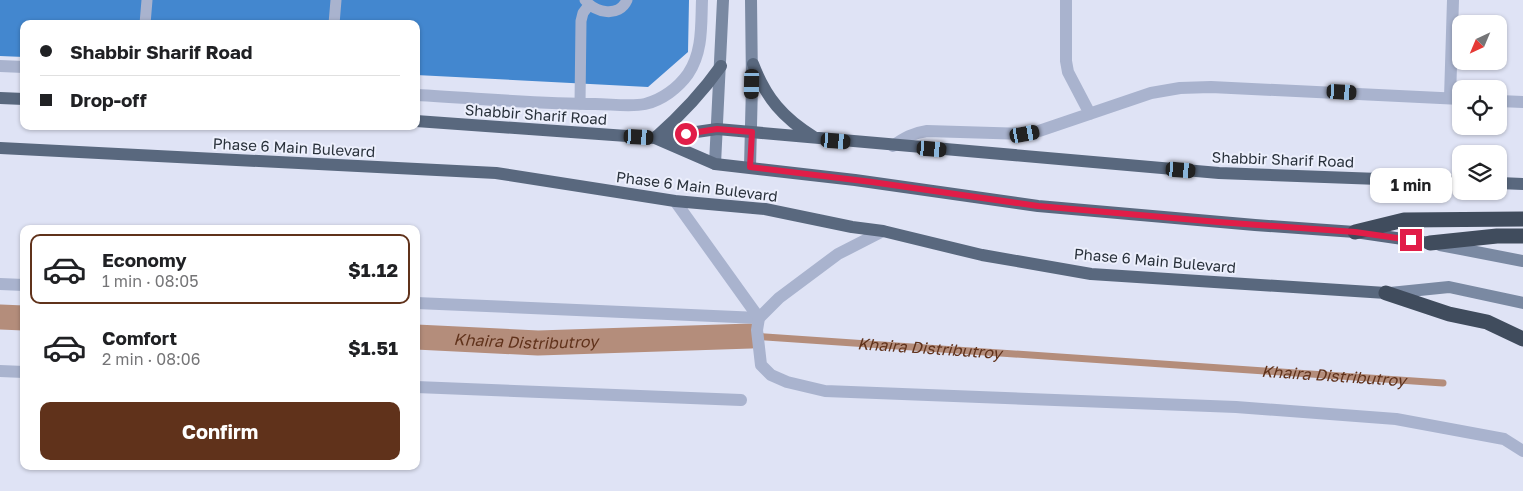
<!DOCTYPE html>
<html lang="en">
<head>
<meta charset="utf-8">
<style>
  :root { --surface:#fff; --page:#f6f6f6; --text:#202124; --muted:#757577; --line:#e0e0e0; --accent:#60321b }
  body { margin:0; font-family:"Golos Text",sans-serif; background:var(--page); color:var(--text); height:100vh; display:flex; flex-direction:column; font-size:19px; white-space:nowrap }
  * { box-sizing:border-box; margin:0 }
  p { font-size:16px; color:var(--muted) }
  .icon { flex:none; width:28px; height:28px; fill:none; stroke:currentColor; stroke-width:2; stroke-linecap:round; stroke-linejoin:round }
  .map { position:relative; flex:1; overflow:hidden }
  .panel { position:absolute; left:20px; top:225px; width:400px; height:245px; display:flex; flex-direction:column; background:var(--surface); border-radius:10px; box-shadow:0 1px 4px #0004 }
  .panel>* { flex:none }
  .banner { position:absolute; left:20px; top:20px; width:400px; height:110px; border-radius:10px; box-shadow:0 1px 4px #0004; display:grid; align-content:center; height:110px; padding:0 20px; background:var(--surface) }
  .needle { width:32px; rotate:224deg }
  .fabs { position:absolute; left:1452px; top:15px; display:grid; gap:10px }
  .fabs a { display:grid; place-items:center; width:55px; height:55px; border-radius:10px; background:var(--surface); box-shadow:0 1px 4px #0004; font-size:25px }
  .end { position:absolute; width:22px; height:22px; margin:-11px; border:6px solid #e11d48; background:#fff; box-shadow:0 0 0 2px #fff }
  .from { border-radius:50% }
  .bubble { position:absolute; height:35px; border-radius:10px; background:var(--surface); box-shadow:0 1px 4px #0004; font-size:16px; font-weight:700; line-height:35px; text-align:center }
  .car { position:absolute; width:15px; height:30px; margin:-15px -8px; border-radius:6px; box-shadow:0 0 4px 1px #0007; background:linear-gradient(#222 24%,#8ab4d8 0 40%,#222 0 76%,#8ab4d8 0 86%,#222 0) }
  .banner b { display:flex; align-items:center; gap:18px; height:48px; font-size:19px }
  .banner b+b { border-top:1px solid var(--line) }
  .banner i { width:12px; height:12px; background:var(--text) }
  ul { padding:9px 0 0; list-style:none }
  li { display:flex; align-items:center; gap:15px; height:70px; margin:0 10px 8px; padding:0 10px; border:2px solid transparent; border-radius:10px }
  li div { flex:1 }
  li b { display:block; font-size:19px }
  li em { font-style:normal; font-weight:700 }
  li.current { border-color:var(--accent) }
  li>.icon { width:45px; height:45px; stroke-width:1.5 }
  .button { display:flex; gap:10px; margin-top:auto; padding:10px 20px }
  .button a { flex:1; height:58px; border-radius:10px; background:var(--accent); color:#fff; font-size:20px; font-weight:700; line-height:58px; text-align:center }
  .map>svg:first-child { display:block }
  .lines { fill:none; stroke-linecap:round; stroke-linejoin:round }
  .stream { stroke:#b48d7b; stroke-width:7 }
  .canal { stroke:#b48d7b; stroke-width:25 }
  .building { fill:#4387cf }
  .service { stroke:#a9b3ce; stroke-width:11 }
  .minor { stroke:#a9b3ce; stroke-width:12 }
  .tertiary { stroke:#a9b3ce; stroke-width:12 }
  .secondary { stroke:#7a89a2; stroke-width:12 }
  .primary { stroke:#59687e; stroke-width:12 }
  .motorway { stroke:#404c5d; stroke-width:15 }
  .route { stroke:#e11d48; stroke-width:6 }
  .labels { text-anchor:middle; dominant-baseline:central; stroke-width:4; stroke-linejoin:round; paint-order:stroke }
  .street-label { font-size:15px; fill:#29313b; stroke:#eceffc }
  .water-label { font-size:16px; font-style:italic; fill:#60321b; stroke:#eceffc }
</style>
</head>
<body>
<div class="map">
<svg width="1523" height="491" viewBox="0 0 1523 491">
  <rect width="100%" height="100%" fill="#dfe3f5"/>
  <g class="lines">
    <!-- stream -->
    <path class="stream" id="s1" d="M751 336 1443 383"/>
    <!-- canal -->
    <g class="canal">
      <path d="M0 317 24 318"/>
      <path id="s2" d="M416 337 538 343 751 336"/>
    </g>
  </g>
  <!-- building -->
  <path class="building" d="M0 0H689L688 52 648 87 416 75V24H24V57L0 56Z"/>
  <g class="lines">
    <!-- service -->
    <path class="service" d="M585 0C595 13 619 18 627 0
      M145 24 147 0
      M334 24 336 0
      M580 104 581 21 583 13 589 5"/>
    <!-- minor -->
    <path class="minor" d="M1066 0V61L1068 72 1090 114
      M0 66 24 67
      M416 95C476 98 536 104 595 104 610 104 631 107 645 104 662 100 678 88 688 74 703 52 701 25 702 0
      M1450 98 1453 0
      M1499 101 1523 102
      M893 146C904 138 913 133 927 131L1025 134 1039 131 1151 93 1180 88 1211 87 1461 99
      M0 284 24 285
      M416 303 759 318
      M0 371 24 372
      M416 387 741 400"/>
    <!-- tertiary -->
    <path class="tertiary" d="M675 201 759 318
      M883 231 838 254 779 298 759 318 757 330 761 365 771 375 787 382 825 391 1236 407 1396 419 1504 439 1523 451"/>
    <!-- secondary -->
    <path class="secondary" d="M715 164 723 0
      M750 167 752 84 751 0
      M1440 245 1523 261
      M1390 293 1449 287 1523 303"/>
    <!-- primary -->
    <path class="primary" d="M753 64C766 98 783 118 814 137
      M0 98 24 99
      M416 121 655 138 717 129 1219 173 1461 182
      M655 138 715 164 855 180 1038 206 1255 225 1355 232 1430 243
      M655 138C680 116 702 93 721 66
      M0 148 496 173 675 201 765 209 852 227 883 231 982 255 1091 274 1386 293
      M1499 183 1523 184"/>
    <!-- motorway -->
    <path class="motorway" d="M1355 232 1404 220 1523 219
      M1430 243 1497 236H1523
      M1386 293 1449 314 1487 322 1523 339"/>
  </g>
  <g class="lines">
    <!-- route -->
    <path class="route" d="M686 134 717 129 752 132 750 167 872 182 1038 206 1218 222 1355 232 1411 240"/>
  </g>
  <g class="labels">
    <!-- street labels -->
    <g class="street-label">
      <text transform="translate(536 114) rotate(4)">Shabbir Sharif Road</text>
      <text transform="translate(294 147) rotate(3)">Phase 6 Main Bulevard</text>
      <text transform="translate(1283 159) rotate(2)">Shabbir Sharif Road</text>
      <text transform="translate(697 186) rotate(7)">Phase 6 Main Bulevard</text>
      <text transform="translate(1155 260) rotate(5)">Phase 6 Main Bulevard</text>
    </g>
    <!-- water labels -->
    <g class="water-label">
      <text stroke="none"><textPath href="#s2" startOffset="110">Khaira Distributroy</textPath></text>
      <text stroke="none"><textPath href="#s1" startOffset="179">Khaira Distributroy</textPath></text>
      <text stroke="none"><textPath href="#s1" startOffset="584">Khaira Distributroy</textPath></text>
    </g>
  </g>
</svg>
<div class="fabs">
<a><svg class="needle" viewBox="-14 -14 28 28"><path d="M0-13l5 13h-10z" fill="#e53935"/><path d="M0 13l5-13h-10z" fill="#757577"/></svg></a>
<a><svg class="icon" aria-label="locate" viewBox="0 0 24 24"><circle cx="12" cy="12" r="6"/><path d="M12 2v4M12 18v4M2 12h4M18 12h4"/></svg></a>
<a><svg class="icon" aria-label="layers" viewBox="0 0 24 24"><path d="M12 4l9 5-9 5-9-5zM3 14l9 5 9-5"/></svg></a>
</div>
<i class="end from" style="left:686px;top:134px"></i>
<i class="end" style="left:1411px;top:240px"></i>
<div class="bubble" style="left:1370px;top:168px;width:82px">1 min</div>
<i class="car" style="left:752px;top:84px;rotate:181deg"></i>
<i class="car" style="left:1342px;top:92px;rotate:93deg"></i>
<i class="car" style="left:1025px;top:134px;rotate:80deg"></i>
<i class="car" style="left:639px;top:137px;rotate:93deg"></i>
<i class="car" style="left:836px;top:141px;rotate:95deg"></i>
<i class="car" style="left:932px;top:149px;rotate:95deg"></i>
<i class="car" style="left:1181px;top:170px;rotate:95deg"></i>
<div class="banner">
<b><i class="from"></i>Shabbir Sharif Road</b>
<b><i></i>Drop-off</b>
</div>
<section class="panel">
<ul>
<li class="current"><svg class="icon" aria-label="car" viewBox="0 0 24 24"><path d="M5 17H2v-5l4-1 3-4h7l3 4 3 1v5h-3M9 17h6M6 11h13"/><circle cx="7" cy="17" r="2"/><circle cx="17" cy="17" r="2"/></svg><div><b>Economy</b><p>1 min · 08:05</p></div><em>$1.12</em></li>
<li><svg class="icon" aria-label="car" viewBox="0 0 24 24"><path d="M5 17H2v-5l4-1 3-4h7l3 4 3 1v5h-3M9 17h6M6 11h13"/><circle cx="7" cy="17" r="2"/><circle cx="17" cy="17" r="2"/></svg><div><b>Comfort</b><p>2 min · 08:06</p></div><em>$1.51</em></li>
</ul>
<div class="button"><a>Confirm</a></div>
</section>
</div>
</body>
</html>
